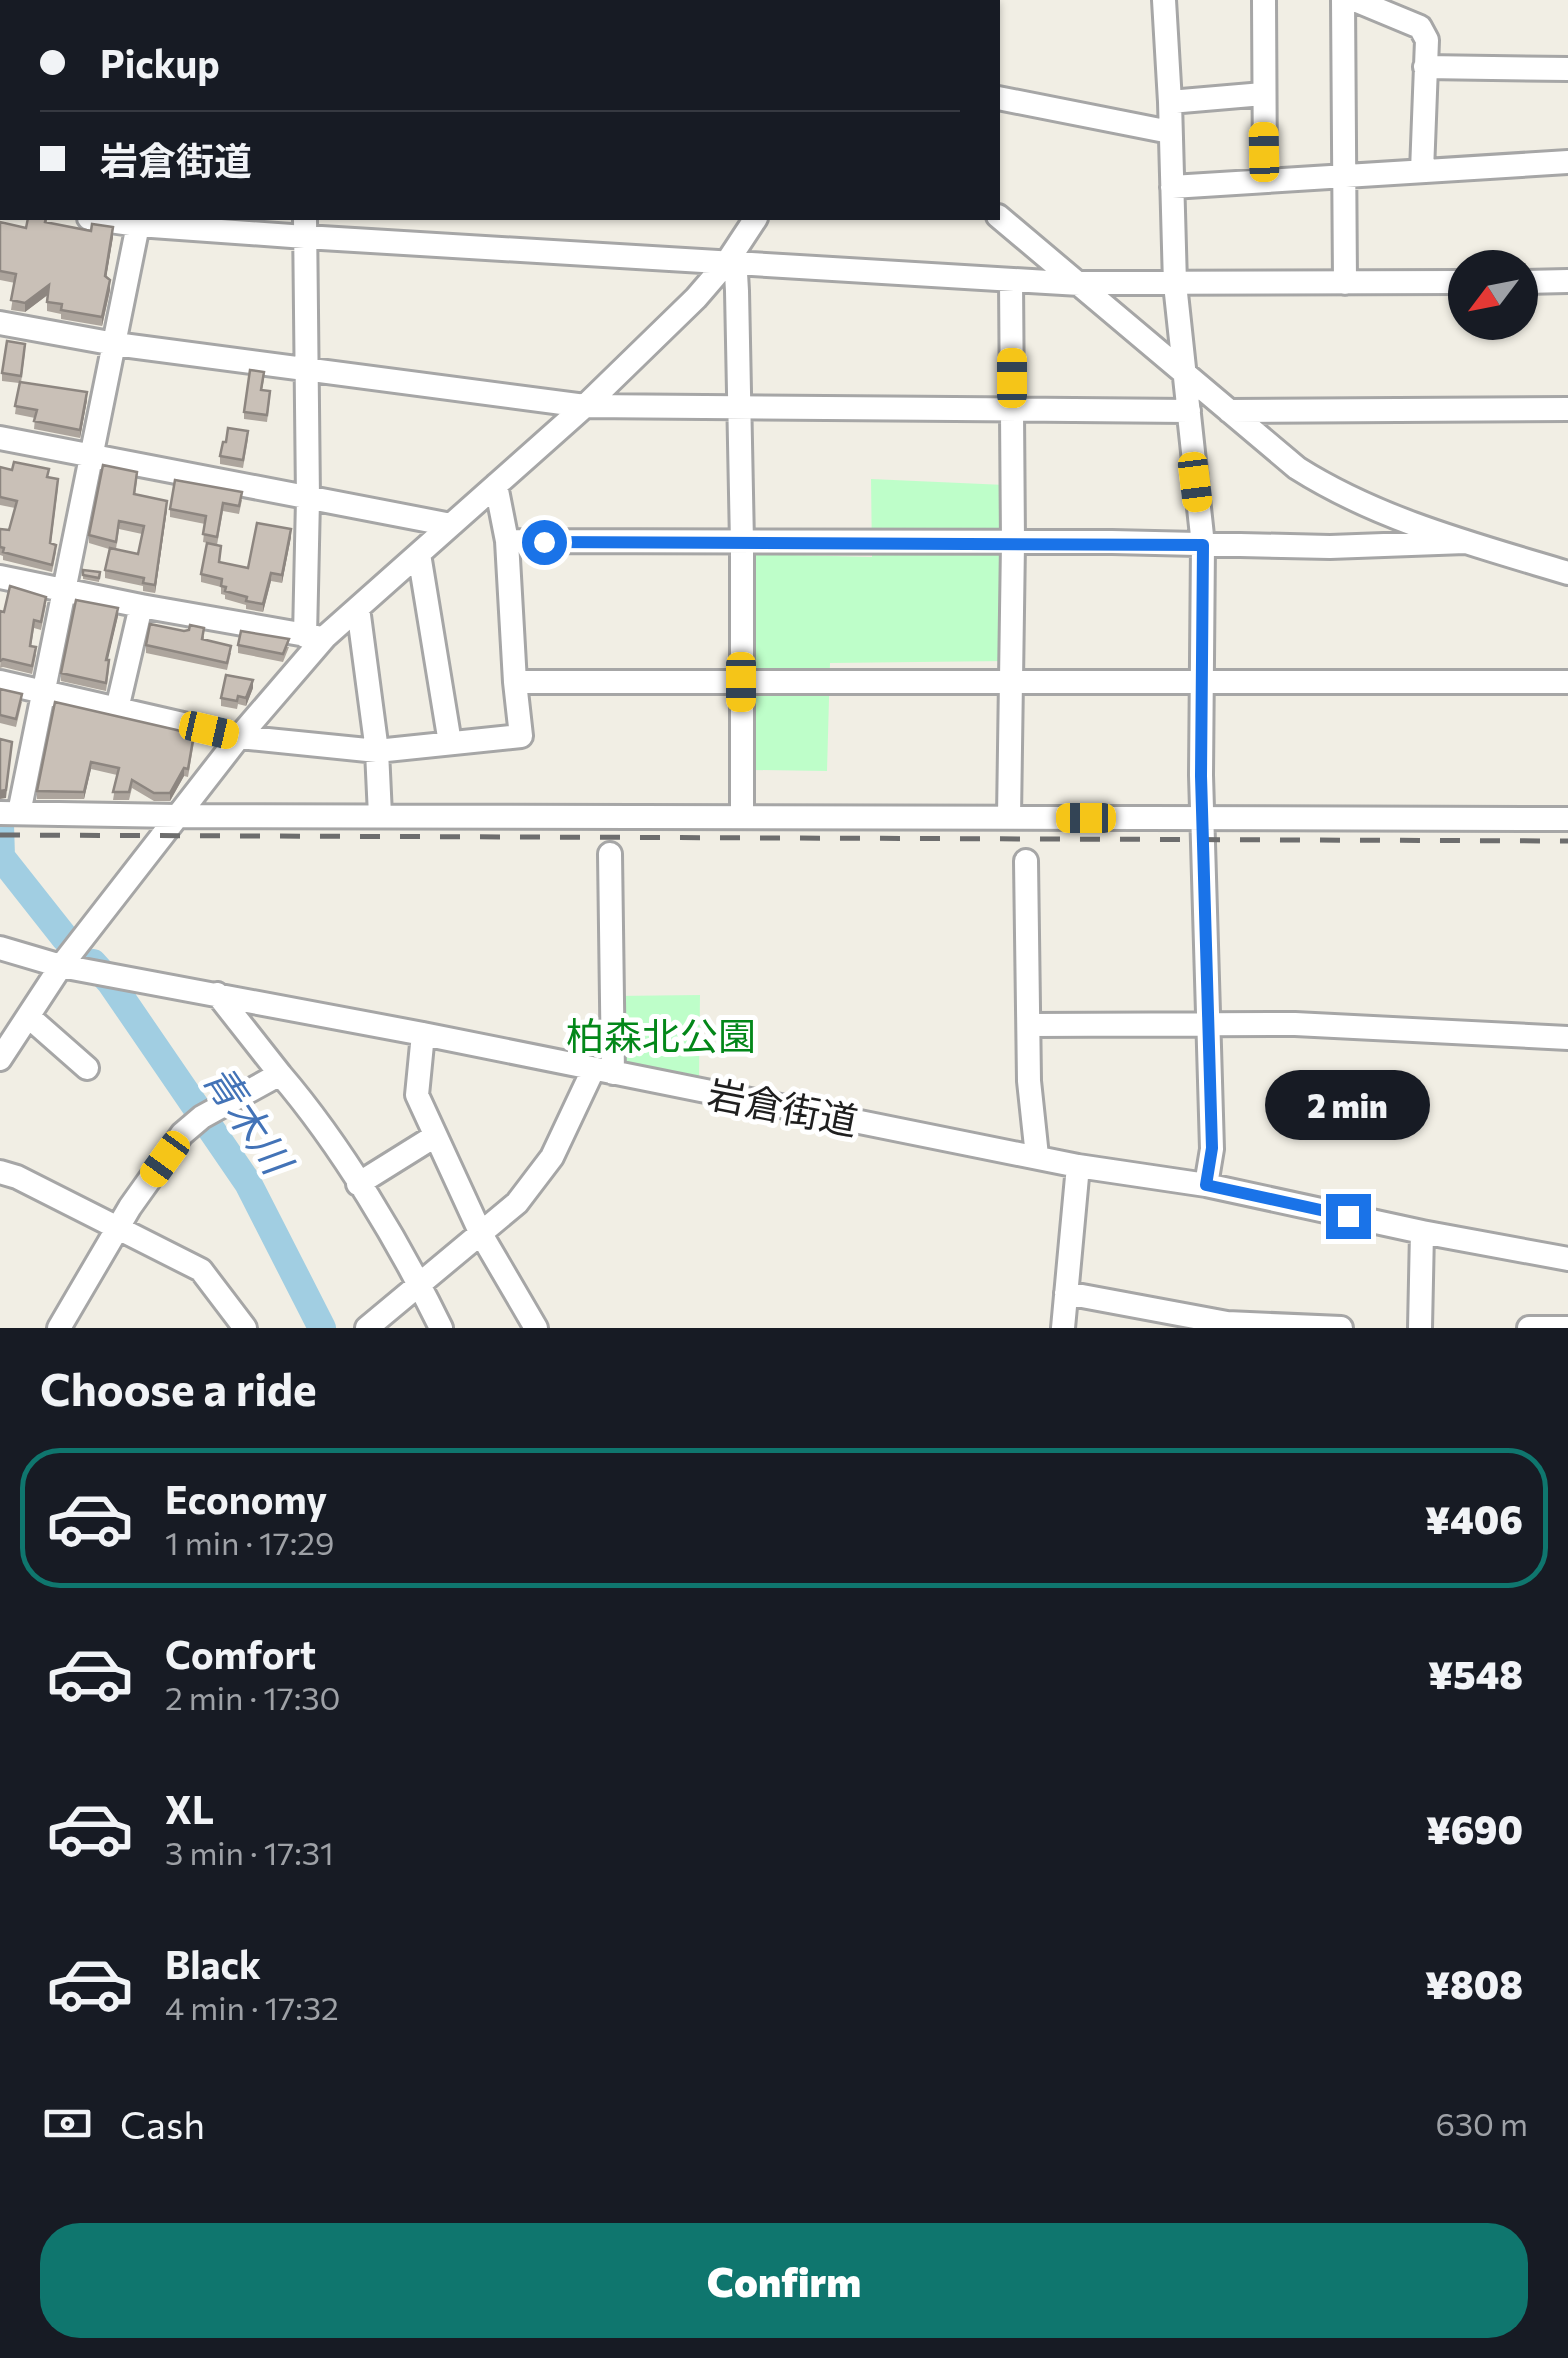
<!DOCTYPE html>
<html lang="en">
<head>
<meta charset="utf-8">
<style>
  :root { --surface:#171b24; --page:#20242c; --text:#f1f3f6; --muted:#9ea1a6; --line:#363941; --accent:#0f766e }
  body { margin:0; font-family:Commissioner,"Noto Sans JP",sans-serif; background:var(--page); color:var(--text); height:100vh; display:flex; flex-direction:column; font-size:38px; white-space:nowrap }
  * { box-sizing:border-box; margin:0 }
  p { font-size:32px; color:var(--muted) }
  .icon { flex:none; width:55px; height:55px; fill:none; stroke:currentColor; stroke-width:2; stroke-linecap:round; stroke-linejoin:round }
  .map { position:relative; height:1328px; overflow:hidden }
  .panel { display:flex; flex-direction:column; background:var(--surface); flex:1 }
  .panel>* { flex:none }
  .banner { position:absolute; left:0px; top:0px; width:1000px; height:220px; box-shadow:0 2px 8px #0004; display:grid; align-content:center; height:220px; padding:0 40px; background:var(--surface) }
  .needle { width:65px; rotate:238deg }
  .tools { position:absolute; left:1448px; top:250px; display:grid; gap:20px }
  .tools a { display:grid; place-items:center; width:90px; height:90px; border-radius:50%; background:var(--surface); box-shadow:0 2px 8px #0004; font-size:50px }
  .end { position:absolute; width:45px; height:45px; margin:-22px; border:12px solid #1a73e8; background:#fff; box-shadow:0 0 0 5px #fff }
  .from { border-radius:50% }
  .bubble { position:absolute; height:70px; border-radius:35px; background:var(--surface); box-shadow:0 2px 8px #0004; font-size:32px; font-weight:800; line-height:70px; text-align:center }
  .car { position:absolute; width:30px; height:60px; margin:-30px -15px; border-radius:12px; box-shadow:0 0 8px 2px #0007; background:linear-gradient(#f5c518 24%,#345 0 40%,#f5c518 0 76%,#345 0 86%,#f5c518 0) }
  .banner b { display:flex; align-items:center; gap:35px; height:95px; font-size:38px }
  .banner b+b { border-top:2px solid var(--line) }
  .banner i { width:25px; height:25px; background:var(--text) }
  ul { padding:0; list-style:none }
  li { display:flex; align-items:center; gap:30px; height:140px; margin:0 20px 15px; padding:0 20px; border:5px solid transparent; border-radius:40px }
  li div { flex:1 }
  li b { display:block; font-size:38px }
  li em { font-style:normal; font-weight:800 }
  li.active { border-color:var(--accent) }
  li>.icon { width:90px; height:90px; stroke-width:1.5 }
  h2 { padding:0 40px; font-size:45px; line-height:120px }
  .pay { display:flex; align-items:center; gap:25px; height:110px; padding:0 40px; font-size:38px }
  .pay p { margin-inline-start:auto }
  .button { display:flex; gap:20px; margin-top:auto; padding:20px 40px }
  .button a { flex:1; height:115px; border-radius:40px; background:var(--accent); color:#fff; font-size:40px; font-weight:800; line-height:115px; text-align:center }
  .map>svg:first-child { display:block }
  .park { fill:#befec9 }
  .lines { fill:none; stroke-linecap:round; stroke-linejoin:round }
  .river { stroke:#a1cee2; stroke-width:28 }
  .minor-casing { stroke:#a6a6a6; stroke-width:28 }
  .minor { stroke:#fff; stroke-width:22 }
  .rail { stroke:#6d6d6d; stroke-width:5; stroke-dasharray:20 20; stroke-linecap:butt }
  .wall { fill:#ada59d; fill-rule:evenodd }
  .shaded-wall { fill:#8d8680 }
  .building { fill:#c9c0b7; stroke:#8d8680; stroke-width:2.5 }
  .route { stroke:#1a73e8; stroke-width:12 }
  .labels { text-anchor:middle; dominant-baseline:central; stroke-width:10; stroke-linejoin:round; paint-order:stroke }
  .park-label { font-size:38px; fill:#038719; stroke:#fff }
  .street-label { font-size:38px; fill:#1f1f1f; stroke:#fff }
  .water-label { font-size:40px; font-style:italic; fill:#4373b7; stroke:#fff }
</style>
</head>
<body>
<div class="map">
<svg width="1568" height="1328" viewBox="0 0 1568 1328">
  <rect width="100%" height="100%" fill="#f1eee4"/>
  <!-- park -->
  <path class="park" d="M871 479 1005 485 1006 661 830 663 827 771 754 770 749 554 872 557Z
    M700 995 699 1081 618 1067 614 996Z"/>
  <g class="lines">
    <!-- river -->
    <path class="river" d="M0 824 1 857 65 938
      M93 963 111 983 248 1183 322 1328"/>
    <!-- minor casing -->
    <g class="minor-casing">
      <path id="minor" d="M738 0 741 2
        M1164 0 1170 102 1175 284 1203 545 1201 775 1212 1149 1206 1185
        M1264 0 1265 181
        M1343 0 1345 283
        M1355 0 1420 27 1427 40 1422 171
        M323 2V0
        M790 2V0
        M0 49 2 50
        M1425 67 1568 69
        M998 98 1170 132
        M1170 102 1263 94
        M1172 187 1568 162
        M0 203H2
        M998 216 1297 468C1379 520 1475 545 1568 573
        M89 218 138 225 305 237 1080 284
        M305 218 308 499 305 636
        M727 262 736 273 737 291 742 543V816
        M1520 282 1568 281
        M1077 283 1465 282
        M0 323 115 344 585 406 1189 411
        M1229 411 1568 409
        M0 438 451 525
        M496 485 507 541 515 682H1568
        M507 541 1112 542 1330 547 1465 542
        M419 554 450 743
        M0 577 141 606 317 637
        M358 608 377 751 380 815
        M0 682 239 737 377 751 521 736 515 682
        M117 709 141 606
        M0 813 178 816 1568 819
        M19 813 138 225
        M1009 817 1013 543 1011 280
        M610 854 613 1073
        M1026 861 1029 1081 1037 1156
        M0 948 61 966 423 1034 1078 1166 1206 1185 1422 1232 1568 1259
        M29 1017 87 1068
        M1030 1025 1295 1024 1568 1038
        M423 1034 417 1095 481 1234 536 1328
        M0 1059 61 966 239 737 325 637 585 406 696 298 727 262 756 218
        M280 1074C341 1145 400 1244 441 1328
        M0 1172 17 1177 201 1270 245 1328
        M358 1184 435 1136
        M1066 1293 1227 1323 1341 1328
        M59 1328 130 1207 182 1134 202 1117 280 1074 217 994
        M367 1328 517 1203 552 1157 593 1070
        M1063 1328 1078 1166
        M1420 1328 1422 1232
        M1529 1328H1568"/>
    </g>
    <!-- minor -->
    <use href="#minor" class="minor"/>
    <!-- rail -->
    <path class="rail" d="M0 835 1568 841"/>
  </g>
  <!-- wall -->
  <path class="wall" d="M47 218V223L113 237 106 277 110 290 102 326 61 319V314L47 311V295L25 312 11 310 15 283 0 280V222L26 228Z
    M25 352 21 383 87 400 80 438 34 429 35 418 15 414 19 383 2 381V373Z
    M264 379 262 390 270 398 267 422 244 419V412Z
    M248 439 243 468 220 464V456L226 442Z
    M0 467 49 477 58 487 51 543 56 552 52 572 3 560V556L0 555V529L9 530 15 508 0 505Z
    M137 480 135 494 167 509 155 593 143 591V586L105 578V570L109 549 89 543V535ZM119 529 142 534 138 554 116 549Z
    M242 500 239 514 223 511 217 545 203 542 205 524 170 517V509Z
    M291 537 282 583 271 581 263 612 246 609V605L225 599V595L221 594V587L201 582V574L220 563 248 568Z
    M83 570 100 572 99 582 83 579Z
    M46 605 41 630 34 628 31 646 36 655 32 674 3 667 0 668 4 612Z
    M118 616 107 660 109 669 106 691 61 681V673Z
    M204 636V639L231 653 227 670 146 653V645Z
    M238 645 289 647 283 662 238 653Z
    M253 688 246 706 238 704 237 709 221 706V698Z
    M0 689 22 702 16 727 0 723Z
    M55 702 194 742 188 777 184 776 170 801H154L132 788 129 800H113L117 775 91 769 84 799H37V791Z"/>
  <!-- shaded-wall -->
  <path class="shaded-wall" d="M113 227V237L105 285V276Z
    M110 280V290L102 326V317Z
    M49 285V294L25 312V303Z
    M87 392V400L80 438V430Z
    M167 501V509L155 593V585Z
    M291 529V537L282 583V575Z
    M271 573V581L263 612V604Z
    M118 608V616L106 668V660Z
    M253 680V688L246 706V698Z
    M12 742 6 798 0 799V791Z
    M91 762V769L84 799V792Z
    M184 768V776L170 801V793Z"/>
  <!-- building -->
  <path class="building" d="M28 218H46L45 222 91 231 92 224 113 227 105 276 110 280 102 317 61 310 62 304 47 302 49 285 25 303 11 300 16 274 0 271V222L26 228Z
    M7 341 25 344 21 376 2 373Z
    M250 370 264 372 261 390 270 391 267 415 244 412Z
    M20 382 87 392 80 430 34 421 37 410 15 406Z
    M228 428 248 431 243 460 220 456 223 442H226Z
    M14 462 49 469 47 477 58 479 50 543 56 545 52 565 3 552 4 548 0 547V529L9 530 17 501 0 497V467L12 470Z
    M103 465 137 472 134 494 167 501 155 585 143 583 144 578 105 570 110 548 138 554 144 526 119 521 116 542 89 535Z
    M175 480 242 492 239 506 223 503 217 537 203 534 206 516 170 509Z
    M257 523 291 529 282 575 271 573 263 604 246 601 247 597 225 591 226 587 221 586 222 579 201 574 207 543 221 546 219 562 248 568Z
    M83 570 100 572 99 578 83 575Z
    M10 586 46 597 41 622 34 620 30 646 36 647 32 666 3 659 0 661V611L4 612Z
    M76 600 118 608 106 660H109L106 683 61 673Z
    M150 624 184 631 189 630 190 625 204 628 202 639 231 646 227 663 146 645Z
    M241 631 289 639 283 654 238 645Z
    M226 675 253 680 246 698 238 696 237 701 221 698Z
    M0 689 22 694 16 719 0 715Z
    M55 702 194 734 188 769 184 768 170 793H154L132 780 129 792H113L119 768 91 762 84 792 37 791Z
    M0 739 12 742 6 790 0 791Z"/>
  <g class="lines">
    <!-- route -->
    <path class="route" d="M544 542 1203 545 1201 776 1212 1148 1206 1185 1348 1216"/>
  </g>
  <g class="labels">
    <!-- park labels -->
    <g class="park-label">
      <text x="661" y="1034">柏森北公園</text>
    </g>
    <!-- street labels -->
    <g class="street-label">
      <text transform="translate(783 1106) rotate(11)">岩倉街道</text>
    </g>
    <!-- water labels -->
    <g class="water-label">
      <text transform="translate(249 1118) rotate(56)">青木川</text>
    </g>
  </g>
</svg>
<div class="tools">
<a><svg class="needle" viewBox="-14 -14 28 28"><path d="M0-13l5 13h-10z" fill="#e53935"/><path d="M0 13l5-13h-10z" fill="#9ea1a6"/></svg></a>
</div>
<i class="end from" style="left:544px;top:542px"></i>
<i class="end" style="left:1348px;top:1216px"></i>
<div class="bubble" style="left:1265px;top:1070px;width:165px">2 min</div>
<i class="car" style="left:1264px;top:152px;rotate:359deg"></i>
<i class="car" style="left:1012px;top:378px;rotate:0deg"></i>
<i class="car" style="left:1195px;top:482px;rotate:173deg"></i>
<i class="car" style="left:741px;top:682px;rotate:180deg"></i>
<i class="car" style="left:209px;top:730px;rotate:103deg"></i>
<i class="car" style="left:1086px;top:818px;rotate:270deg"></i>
<i class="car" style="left:165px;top:1159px;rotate:216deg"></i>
<div class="banner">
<b><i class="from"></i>Pickup</b>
<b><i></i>岩倉街道</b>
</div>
</div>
<section class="panel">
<h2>Choose a ride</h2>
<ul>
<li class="active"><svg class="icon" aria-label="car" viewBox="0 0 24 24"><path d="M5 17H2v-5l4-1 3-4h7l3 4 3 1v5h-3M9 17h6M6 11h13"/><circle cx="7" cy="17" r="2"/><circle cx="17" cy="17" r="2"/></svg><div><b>Economy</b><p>1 min · 17:29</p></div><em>¥406</em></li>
<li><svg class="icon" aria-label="car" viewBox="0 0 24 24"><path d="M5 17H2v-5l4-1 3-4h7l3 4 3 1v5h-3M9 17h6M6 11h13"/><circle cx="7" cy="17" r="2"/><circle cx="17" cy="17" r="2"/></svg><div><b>Comfort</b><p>2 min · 17:30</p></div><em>¥548</em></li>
<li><svg class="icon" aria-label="car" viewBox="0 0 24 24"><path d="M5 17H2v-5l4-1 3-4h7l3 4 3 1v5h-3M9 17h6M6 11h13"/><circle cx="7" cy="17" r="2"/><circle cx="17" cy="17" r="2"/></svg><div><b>XL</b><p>3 min · 17:31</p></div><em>¥690</em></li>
<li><svg class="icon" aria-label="car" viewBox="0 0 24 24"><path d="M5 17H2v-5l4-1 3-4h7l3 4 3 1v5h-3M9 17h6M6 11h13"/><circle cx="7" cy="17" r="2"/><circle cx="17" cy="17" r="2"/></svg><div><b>Black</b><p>4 min · 17:32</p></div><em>¥808</em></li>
</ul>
<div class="pay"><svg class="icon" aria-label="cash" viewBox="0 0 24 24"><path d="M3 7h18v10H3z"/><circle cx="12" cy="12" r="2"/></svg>Cash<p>630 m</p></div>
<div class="button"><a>Confirm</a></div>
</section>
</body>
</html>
